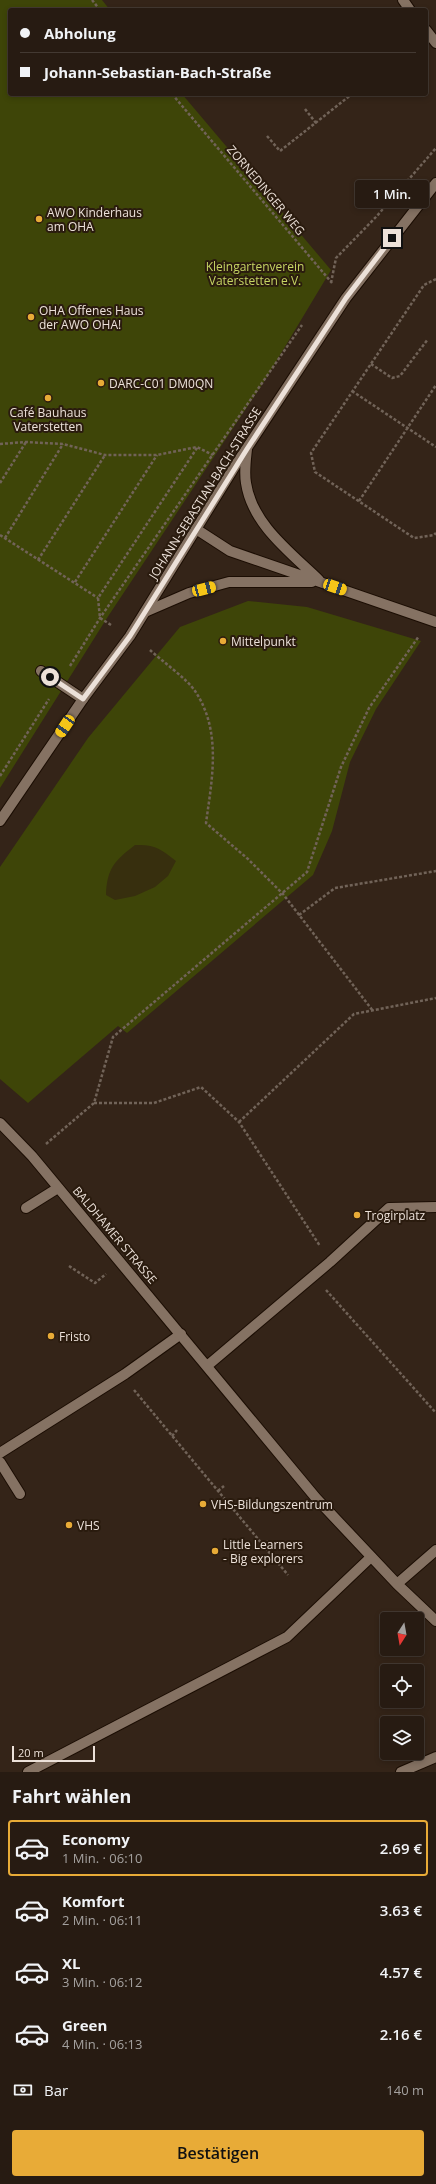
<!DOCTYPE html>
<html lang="de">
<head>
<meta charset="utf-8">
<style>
  :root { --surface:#271b12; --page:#2f241b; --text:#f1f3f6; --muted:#a4a19f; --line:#433932; --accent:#e8ab37 }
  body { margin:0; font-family:"Open Sans",sans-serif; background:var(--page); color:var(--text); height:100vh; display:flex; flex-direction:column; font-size:15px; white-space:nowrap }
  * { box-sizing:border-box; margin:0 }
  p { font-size:13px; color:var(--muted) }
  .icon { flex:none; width:22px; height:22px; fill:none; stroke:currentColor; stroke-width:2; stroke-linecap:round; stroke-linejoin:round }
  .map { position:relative; height:1772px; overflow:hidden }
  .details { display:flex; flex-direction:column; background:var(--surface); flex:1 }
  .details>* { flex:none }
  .top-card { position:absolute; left:8px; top:8px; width:420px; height:88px; border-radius:4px; box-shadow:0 2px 6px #0003,0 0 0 1px var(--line); display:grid; align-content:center; height:88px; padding:0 12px; background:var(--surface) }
  .needle { width:26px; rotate:191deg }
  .buttons { position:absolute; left:380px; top:1612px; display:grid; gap:8px }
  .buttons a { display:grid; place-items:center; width:44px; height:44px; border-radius:4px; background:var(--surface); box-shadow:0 2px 6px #0003,0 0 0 1px var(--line); font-size:20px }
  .scale { position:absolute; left:12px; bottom:10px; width:83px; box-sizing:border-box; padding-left:4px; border:2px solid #ece1d9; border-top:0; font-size:11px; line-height:14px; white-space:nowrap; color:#ece1d9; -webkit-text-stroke:3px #2a1b0e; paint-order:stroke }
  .end { position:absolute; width:18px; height:18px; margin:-9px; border:5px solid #ece1d9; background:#111; box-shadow:0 0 0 2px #111 }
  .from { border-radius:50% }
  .bubble { position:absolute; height:28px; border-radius:4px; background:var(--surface); box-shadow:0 2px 6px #0003,0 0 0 1px var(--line); font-size:13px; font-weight:600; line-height:28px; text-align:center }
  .car { position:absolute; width:12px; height:24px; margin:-12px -6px; border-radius:5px; box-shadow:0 0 3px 1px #0007; background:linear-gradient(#f5c518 24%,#345 0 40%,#f5c518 0 76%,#345 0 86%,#f5c518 0) }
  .top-card b { display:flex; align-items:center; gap:14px; height:38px; font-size:15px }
  .top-card b+b { border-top:1px solid var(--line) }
  .top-card i { width:10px; height:10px; background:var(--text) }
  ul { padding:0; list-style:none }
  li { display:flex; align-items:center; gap:12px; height:56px; margin:0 8px 6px; padding:0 4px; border:2px solid transparent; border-radius:4px }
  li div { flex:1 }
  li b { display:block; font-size:15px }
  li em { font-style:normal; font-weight:600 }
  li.on { border-color:var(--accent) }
  li>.icon { width:36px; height:36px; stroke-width:1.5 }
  h2 { padding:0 12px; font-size:18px; line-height:48px }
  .pay { display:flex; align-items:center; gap:10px; height:44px; padding:0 12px; font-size:15px }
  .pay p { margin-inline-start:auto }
  .cta { display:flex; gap:8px; margin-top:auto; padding:8px 12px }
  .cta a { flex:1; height:46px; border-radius:4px; background:var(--accent); color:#111; font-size:16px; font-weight:600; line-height:46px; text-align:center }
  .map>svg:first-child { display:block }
  .green { fill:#3e4508 }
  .sand { fill:#372f0e }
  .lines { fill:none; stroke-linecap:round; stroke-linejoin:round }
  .lane-casing { stroke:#1b0d03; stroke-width:12 }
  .street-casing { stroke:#1b0d03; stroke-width:12 }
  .secondary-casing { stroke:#1b0d03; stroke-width:12 }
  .path { stroke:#716358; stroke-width:2.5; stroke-dasharray:3 2; stroke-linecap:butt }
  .lane { stroke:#857263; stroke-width:10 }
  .street { stroke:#857263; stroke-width:10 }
  .secondary { stroke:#857263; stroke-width:10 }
  .route { stroke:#ece1d9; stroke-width:5 }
  .poi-dot { fill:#e8ab37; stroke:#2a1b0e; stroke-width:1.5 }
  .labels { text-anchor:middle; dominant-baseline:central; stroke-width:4; stroke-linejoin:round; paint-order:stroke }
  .street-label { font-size:12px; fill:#ece1d9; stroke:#2a1b0e }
  .poi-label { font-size:12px; fill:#ece1d9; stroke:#2a1b0e; text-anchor:start }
  .park-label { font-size:12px; fill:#c5d463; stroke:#2a1b0e }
</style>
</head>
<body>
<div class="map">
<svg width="436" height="1772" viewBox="0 0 436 1772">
  <rect width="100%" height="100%" fill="#342418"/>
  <!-- green -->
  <path class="green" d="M0 0H102L110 10H10V94H182L331 270 265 380 107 618 0 788Z
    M248 601 307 607 421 641 376 709 350 762 332 831 313 875 127 1033 118 1026 28 1103 0 1079V867L88 738 180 627Z"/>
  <!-- sand -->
  <path class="sand" d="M135 845C155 844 161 849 176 861L168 876 155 887 135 896 115 900 106 895C107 869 114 861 135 845Z"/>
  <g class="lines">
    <!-- lane casing -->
    <g class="lane-casing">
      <path id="lane" d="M41 671 83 699
        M26 1208 58 1188
        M0 1453 125 1374 181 1334
        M0 1462 20 1494
        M28 1772 287 1637 371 1557"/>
    </g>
    <!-- street casing -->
    <g class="street-casing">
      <path id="street" d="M403 0 410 10
        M426 30 436 43
        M247 449C246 459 244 472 246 483 252 524 290 552 319 580
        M196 529 230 551 436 622
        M145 612 189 593 229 582H312
        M0 1123 32 1156 316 1498 397 1584 436 1621
        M207 1366 330 1262 389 1208 436 1207
        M397 1584 436 1550
        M401 1772 436 1757"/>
    </g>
    <!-- secondary casing -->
    <g class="secondary-casing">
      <path id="secondary" d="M0 821 83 699 130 636 235 466 346 298 436 183"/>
    </g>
    <!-- path -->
    <path class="path" d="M92 0 100 10
      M172 94 332 283
      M305 109 316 123
      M267 136 280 151 352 94
      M436 279 424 285 311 453 315 472 414 538 434 535 436 533
      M331 283 336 258 376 217 436 148
      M371 364 392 378 400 376 428 339
      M352 391 436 447
      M0 444 26 442 63 444 105 455H157L197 447 213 455
      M0 483 26 442
      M359 501 436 385
      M0 535 98 598
      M5 538 63 444
      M38 560 105 455
      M75 582 157 455
      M111 625 100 618 98 598 197 448
      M150 650C162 661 187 679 195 691 222 731 212 779 206 823L248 859 283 894 373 1011
      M70 666 100 618 302 325
      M0 776 49 699
      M299 915 335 888 436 871
      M94 1103H154L201 1087 239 1122 320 1246
      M239 1122 354 1014 436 998
      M46 1144 94 1103 113 1037 307 872 341 767 369 708 419 636
      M69 1266 95 1283 106 1274
      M326 1290 436 1413
      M134 1390 288 1575
      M172 1436 177 1430
      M218 1491 224 1486
      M264 1545 268 1541"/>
    <!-- lane -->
    <use href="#lane" class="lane"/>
    <!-- street -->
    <use href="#street" class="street"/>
    <!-- secondary -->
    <use href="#secondary" class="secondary"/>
  </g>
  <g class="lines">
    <!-- route -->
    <path class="route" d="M50 677 83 699 130 636 247 449 346 298 392 238"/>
  </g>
  <!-- markers -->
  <g class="poi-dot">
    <circle cx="39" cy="219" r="4"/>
    <circle cx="31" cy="317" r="4"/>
    <circle cx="101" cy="383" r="4"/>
    <circle cx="48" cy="398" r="4"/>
    <circle cx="223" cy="641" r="4"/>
    <circle cx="357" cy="1215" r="4"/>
    <circle cx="51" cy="1336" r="4"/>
    <circle cx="203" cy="1504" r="4"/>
    <circle cx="69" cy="1525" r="4"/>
    <circle cx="215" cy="1551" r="4"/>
  </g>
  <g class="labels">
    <!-- street labels -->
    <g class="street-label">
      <text transform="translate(266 190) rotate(50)">ZORNEDINGER WEG</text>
      <text transform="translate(205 493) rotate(-58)">JOHANN-SEBASTIAN-BACH-STRASSE</text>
      <text transform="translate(115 1235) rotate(50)">BALDHAMER STRASSE</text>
    </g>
    <!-- poi labels -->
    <g class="poi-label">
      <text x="47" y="212">AWO Kinderhaus<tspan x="47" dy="14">am OHA</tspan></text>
      <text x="39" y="310">OHA Offenes Haus<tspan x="39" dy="14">der AWO OHA!</tspan></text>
      <text x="109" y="383">DARC-C01 DM0QN</text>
      <text x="48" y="412" text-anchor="middle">Café Bauhaus<tspan x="48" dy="14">Vaterstetten</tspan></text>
      <text x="231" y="641">Mittelpunkt</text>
      <text x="365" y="1215">Trogirplatz</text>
      <text x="59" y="1336">Fristo</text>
      <text x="211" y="1504">VHS-Bildungszentrum</text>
      <text x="77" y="1525">VHS</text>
      <text x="223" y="1544">Little Learners<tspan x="223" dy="14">- Big explorers</tspan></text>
    </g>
    <!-- park labels -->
    <g class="park-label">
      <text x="255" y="266">Kleingartenverein<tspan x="255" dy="14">Vaterstetten e.V.</tspan></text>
    </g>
  </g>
</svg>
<div class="buttons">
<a><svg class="needle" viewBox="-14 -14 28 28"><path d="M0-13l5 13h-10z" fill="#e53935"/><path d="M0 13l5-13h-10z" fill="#a4a19f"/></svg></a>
<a><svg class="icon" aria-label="locate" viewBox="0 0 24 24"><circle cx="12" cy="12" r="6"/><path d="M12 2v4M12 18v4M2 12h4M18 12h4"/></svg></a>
<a><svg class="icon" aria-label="layers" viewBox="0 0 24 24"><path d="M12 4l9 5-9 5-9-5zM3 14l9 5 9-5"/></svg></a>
</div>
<div class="scale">20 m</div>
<i class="end from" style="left:50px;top:677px"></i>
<i class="end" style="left:392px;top:238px"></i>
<div class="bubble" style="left:355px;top:180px;width:74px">1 Min.</div>
<i class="car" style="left:335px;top:587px;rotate:109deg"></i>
<i class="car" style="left:204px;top:589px;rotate:75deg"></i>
<i class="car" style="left:65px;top:726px;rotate:214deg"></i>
<div class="top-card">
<b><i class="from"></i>Abholung</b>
<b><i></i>Johann-Sebastian-Bach-Straße</b>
</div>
</div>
<section class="details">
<h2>Fahrt wählen</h2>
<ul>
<li class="on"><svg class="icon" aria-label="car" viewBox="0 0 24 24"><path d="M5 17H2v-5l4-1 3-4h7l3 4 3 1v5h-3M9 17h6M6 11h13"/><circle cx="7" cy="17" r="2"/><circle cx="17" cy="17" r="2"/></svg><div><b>Economy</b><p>1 Min. · 06:10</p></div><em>2.69 €</em></li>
<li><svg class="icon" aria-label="car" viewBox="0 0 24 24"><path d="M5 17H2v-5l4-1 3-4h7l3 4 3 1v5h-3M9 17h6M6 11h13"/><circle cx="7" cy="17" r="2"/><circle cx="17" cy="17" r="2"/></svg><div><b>Komfort</b><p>2 Min. · 06:11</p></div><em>3.63 €</em></li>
<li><svg class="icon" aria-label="car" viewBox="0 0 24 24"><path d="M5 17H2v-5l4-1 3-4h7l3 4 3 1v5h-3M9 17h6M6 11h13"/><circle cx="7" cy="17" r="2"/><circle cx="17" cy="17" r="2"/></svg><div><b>XL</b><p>3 Min. · 06:12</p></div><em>4.57 €</em></li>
<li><svg class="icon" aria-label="car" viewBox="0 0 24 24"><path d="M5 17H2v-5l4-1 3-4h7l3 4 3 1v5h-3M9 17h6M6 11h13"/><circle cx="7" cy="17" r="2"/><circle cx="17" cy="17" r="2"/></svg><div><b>Green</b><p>4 Min. · 06:13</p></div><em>2.16 €</em></li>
</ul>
<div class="pay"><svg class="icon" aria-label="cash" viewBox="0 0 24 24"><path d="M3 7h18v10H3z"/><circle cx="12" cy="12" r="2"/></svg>Bar<p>140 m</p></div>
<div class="cta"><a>Bestätigen</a></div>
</section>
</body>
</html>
